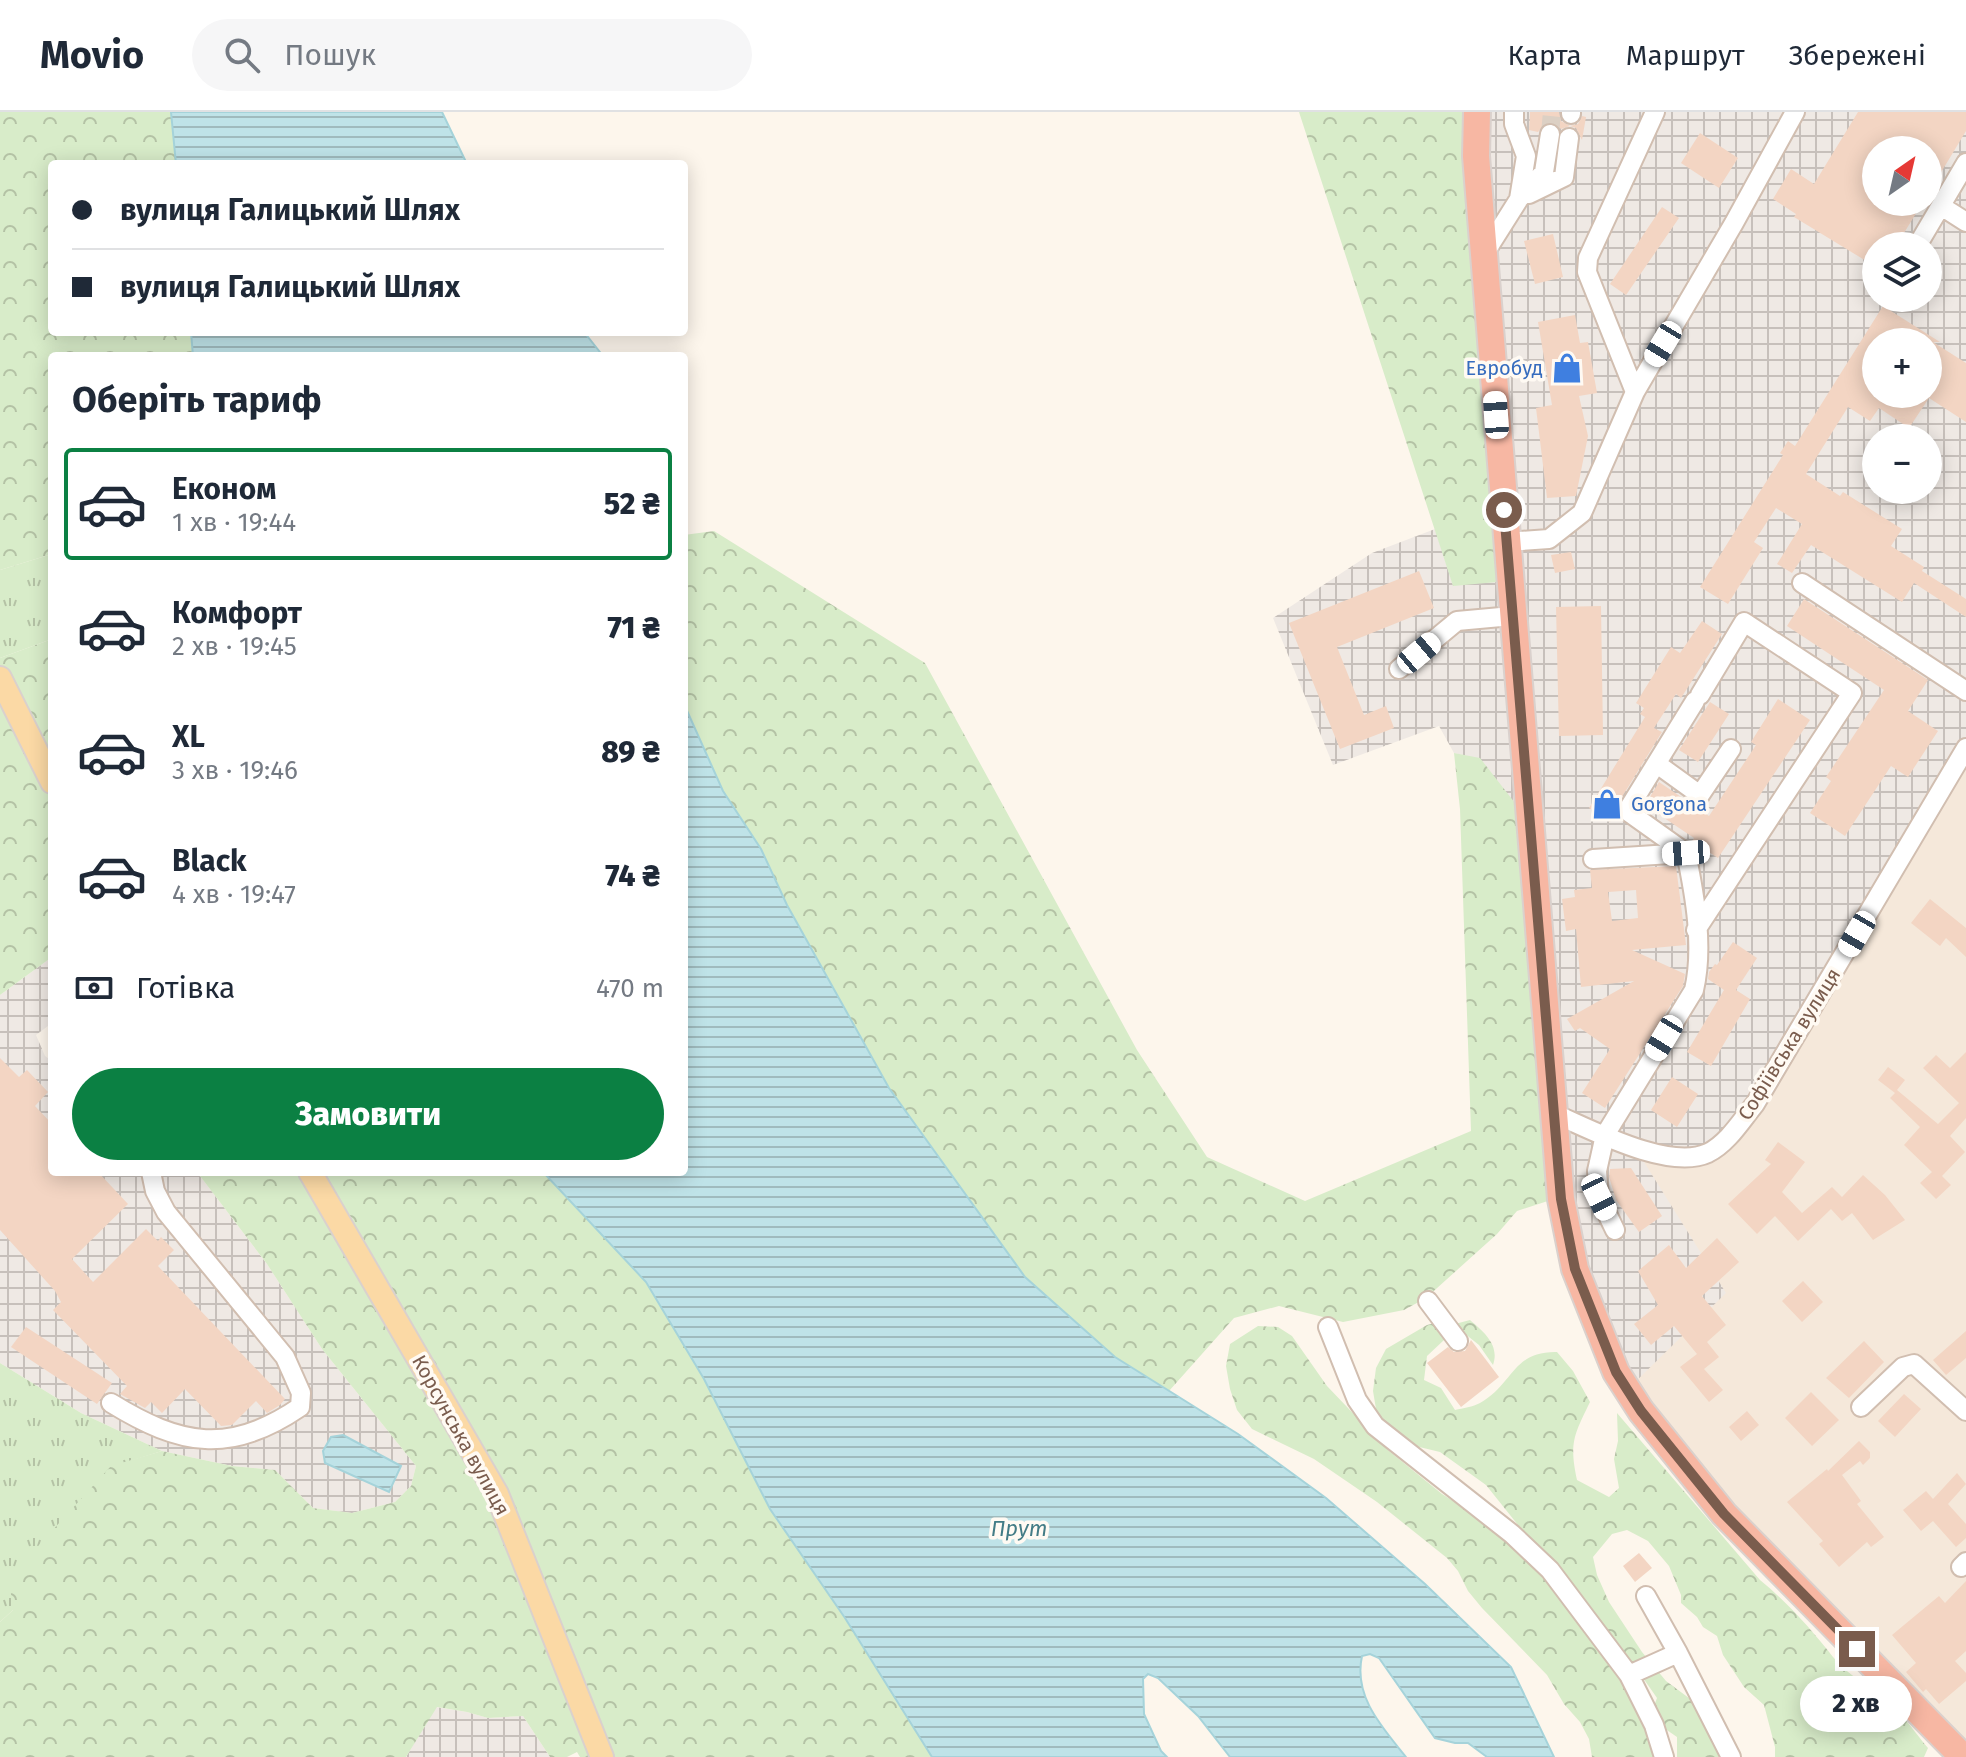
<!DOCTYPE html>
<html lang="uk">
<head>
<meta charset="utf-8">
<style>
  :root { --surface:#fff; --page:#f6f6f7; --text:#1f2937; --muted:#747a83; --line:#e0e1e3; --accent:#0b8043 }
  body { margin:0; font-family:"Fira Sans",sans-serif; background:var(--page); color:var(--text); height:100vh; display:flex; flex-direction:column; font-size:30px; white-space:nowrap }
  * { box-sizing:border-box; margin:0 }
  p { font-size:26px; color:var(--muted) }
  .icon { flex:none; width:44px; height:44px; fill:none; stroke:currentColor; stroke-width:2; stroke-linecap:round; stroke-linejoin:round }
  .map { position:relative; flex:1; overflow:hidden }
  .details { position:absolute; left:48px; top:240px; width:640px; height:824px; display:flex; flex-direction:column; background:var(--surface); border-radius:8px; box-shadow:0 4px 20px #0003 }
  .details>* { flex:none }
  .guide { position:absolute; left:48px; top:48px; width:640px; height:176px; border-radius:8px; box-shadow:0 4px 20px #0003; display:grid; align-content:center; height:176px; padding:0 24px; background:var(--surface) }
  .needle { width:52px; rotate:34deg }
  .buttons { position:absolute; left:1862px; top:24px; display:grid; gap:16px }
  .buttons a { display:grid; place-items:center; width:80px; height:80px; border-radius:50%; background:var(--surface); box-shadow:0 4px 20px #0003; font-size:40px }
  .end { position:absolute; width:36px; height:36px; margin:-18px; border:10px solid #7a5c4d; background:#fff; box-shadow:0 0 0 4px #fff }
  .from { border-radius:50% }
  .bubble { position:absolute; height:56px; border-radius:28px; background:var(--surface); box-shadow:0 4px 20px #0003; font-size:26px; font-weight:800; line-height:56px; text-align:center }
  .car { position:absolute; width:24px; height:48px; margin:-24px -12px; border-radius:10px; box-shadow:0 0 6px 2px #0007; background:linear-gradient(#fff 24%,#345 0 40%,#fff 0 76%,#345 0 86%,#fff 0) }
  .guide b { display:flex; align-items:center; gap:28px; height:76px; font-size:30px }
  .guide b+b { border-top:2px solid var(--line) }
  .guide i { width:20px; height:20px; background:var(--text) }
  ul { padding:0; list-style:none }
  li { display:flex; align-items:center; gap:24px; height:112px; margin:0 16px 12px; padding:0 8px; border:4px solid transparent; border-radius:8px }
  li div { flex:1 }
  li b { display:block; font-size:30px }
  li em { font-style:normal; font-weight:800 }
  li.active { border-color:var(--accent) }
  li>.icon { width:72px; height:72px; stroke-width:1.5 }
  h2 { padding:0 24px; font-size:36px; line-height:96px }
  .pay { display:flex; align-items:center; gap:20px; height:88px; padding:0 24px; font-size:30px }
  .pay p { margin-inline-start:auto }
  .primary-button { display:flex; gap:16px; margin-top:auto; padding:16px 24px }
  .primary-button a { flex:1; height:92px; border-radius:48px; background:var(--accent); color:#fff; font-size:32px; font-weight:800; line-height:92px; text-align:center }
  header { display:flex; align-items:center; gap:48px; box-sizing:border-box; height:112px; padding:0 40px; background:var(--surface); border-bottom:2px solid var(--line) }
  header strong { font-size:38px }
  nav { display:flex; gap:44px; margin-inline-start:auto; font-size:28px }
  .search { width:560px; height:72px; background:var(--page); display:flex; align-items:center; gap:20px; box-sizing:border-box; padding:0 28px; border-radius:44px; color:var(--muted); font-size:30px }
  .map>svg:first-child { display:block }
  .residential { fill:#f5e8da }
  .industrial { fill:url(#industrial-grid); fill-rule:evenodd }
  .grass { fill:url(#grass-tufts) }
  .forest { fill:url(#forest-crowns) }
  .water { fill:url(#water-rules); stroke:#a5d3da; stroke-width:2 }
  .building { fill:#f3d5c3; fill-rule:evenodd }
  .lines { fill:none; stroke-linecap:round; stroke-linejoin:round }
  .minor-tunnel { stroke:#dcd0c4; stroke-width:18; stroke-dasharray:18 9; stroke-linecap:butt }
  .minor-casing { stroke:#d1beb0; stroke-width:22 }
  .major-casing { stroke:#dad1cd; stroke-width:26 }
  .highway-casing { stroke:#dad1cd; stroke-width:30 }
  .minor { stroke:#fff; stroke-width:18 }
  .major { stroke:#fbd9a5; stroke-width:22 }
  .highway { stroke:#f7b7a3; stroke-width:26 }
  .route { stroke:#7a5c4d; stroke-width:10 }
  .labels { text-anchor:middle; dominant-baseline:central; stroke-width:7; stroke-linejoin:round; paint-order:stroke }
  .shop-label { font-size:20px; fill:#366cbe; stroke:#fffaf3; text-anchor:end }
  .street-label { font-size:20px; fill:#7a5c4d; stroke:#fffaf3 }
  .water-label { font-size:22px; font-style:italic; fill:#437c86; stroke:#fffaf3 }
</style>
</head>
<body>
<header>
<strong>Movio</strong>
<div class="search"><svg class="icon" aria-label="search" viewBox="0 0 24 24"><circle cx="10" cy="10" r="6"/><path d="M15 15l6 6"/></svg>Пошук</div>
<nav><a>Карта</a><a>Маршрут</a><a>Збережені</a></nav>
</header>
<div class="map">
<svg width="1966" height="1645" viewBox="0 0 1966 1645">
  <defs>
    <pattern id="industrial-grid" width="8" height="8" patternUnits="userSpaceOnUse" patternTransform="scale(2)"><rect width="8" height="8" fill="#efe9e4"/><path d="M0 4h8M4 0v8" fill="none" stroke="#c7c0bb"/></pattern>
    <pattern id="grass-tufts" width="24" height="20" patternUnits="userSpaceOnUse" patternTransform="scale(2)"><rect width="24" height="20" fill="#d8ecc9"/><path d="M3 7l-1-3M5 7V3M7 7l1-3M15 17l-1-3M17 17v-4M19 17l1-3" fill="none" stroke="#b4c2a5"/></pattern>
    <pattern id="forest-crowns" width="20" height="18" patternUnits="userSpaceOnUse" patternTransform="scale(2)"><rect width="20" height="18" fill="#d8ecc9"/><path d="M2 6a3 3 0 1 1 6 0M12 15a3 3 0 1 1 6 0" fill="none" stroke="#b4c2a5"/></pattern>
    <pattern id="water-rules" width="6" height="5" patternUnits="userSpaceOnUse" patternTransform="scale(2)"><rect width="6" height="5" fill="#bfe3e8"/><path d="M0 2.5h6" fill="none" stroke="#a0bbbe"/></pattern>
  </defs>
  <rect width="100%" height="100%" fill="#fdf6ec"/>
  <!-- residential -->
  <path class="residential" d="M1966 644V1645L1625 1280 1639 1041Z"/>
  <!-- industrial -->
  <path class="industrial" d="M1471 0H1966V644L1726 1034 1639 1042 1726 1181 1625 1280 1573 1160 1480 647 1454 641 1439 614 1333 653 1273 506 1372 441 1435 417 1453 473ZM1876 38H1928V90H1876ZM1876 134H1928V186H1876ZM1876 230H1928V282H1876ZM1876 326H1928V378H1876Z
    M52 845V911L36 923 45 944 52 949V1060H197L267 1152 322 1237 416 1354 411 1374 395 1390 352 1401 313 1396 275 1358 232 1354 162 1339 81 1301 0 1251V883Z
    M436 1595 467 1600 488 1606 523 1604 550 1645H406Z"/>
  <!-- grass -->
  <path class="grass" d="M52 442V527L0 546V458Z
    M0 1251 81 1301 162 1339 111 1355 13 1498 0 1510Z"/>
  <!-- forest -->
  <path class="forest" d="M0 0H171L176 52H52V220H191L193 244H52V442L0 458Z
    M1299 0H1471L1497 470 1453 474Z
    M714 419 925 551 1137 938 1207 1045 1305 1089 1471 1019 1460 697 1454 641 1480 646 1515 691 1557 1086 1517 1099 1497 1122 1426 1186 1404 1198 1343 1210 1279 1194 1234 1206 1169 1279 1115 1245 1025 1165 889 976 787 793 761 737 723 679 684 592V423Z
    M52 527V845L0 883V546Z
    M197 1060H543L646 1170 704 1267 770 1397 845 1506 932 1645H580L577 1640 567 1645H550L523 1604 488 1606 467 1600 437 1595 406 1645H0V1510L13 1498 9 1466 111 1354 162 1339 232 1354 275 1358 313 1396 352 1401 395 1390 411 1374 416 1354 322 1237 267 1152Z
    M1448 1208 1455 1212 1470 1208C1484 1220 1500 1233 1493 1253L1479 1233 1464 1221 1444 1228 1427 1244 1424 1268 1441 1276 1455 1298C1463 1296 1473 1295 1480 1291 1514 1272 1512 1239 1557 1240L1573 1259 1590 1290C1574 1323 1569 1331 1577 1368L1609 1385 1619 1376 1614 1347 1618 1329 1617 1301 1760 1468C1787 1490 1812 1518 1833 1545 1848 1564 1874 1577 1892 1593 1905 1605 1916 1622 1928 1636L1924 1645H1775V1635L1764 1593 1744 1575 1723 1543 1717 1524 1703 1515 1697 1505 1681 1491V1483L1669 1454 1648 1429 1627 1418 1612 1422 1593 1445 1597 1463 1609 1490 1642 1540 1666 1569 1697 1592 1707 1619 1721 1636 1720 1645H1677V1625L1661 1614 1651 1602 1657 1586 1627 1543 1614 1532 1588 1499 1570 1468 1543 1437 1526 1423 1486 1373 1440 1340 1411 1333 1387 1314 1377 1303 1373 1279 1376 1256 1386 1237 1427 1213Z
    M1258 1214 1278 1215 1292 1224 1327 1274 1389 1339 1442 1382 1499 1418 1519 1441 1560 1479 1630 1573 1659 1645H1592L1589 1627 1580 1610 1564 1592 1547 1563 1482 1496 1468 1479 1458 1459 1447 1446 1377 1390 1314 1347 1252 1317 1237 1298 1230 1277 1226 1254 1230 1232Z"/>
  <!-- water -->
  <path class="water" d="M171 0H442L467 52H176Z
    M191 220H584L603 244H193Z
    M684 592 723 679 761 737 787 793 889 976 1025 1165 1115 1245 1238 1322 1326 1386 1425 1472 1511 1555 1554 1645H1487L1468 1631H1455L1435 1626 1379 1546 1370 1542 1362 1544C1353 1585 1383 1616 1406 1645H1230L1198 1604 1158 1566 1148 1562 1143 1567 1144 1602 1161 1639 1167 1645H932L845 1506 770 1397 704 1267 646 1170 543 1060H684Z
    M343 1323 401 1354 389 1380 325 1351 323 1339 331 1325Z"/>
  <!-- building -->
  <path class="building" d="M1530 0H1559L1561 9 1570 14 1578 12 1582 4 1586 5 1582 28 1576 16 1570 14 1561 17 1553 10 1545 11 1538 20 1529 18Z
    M1858 0H1966V19L1928 82V38H1876V90H1923L1896 134H1876V155L1794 105 1796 102 1773 87 1791 57 1814 72Z
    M1700 21 1738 46 1719 76 1681 51Z
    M1662 95 1679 106 1626 183 1610 172Z
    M1553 122 1563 165 1535 172 1524 129Z
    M1883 194 1940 230H1933L1966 251V310L1929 286 1909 316 1879 296 1870 309 1848 295 1806 362 1840 384 1843 380 1902 417 1891 434 1924 455 1922 459 1966 487V505L1914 471 1902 490 1811 433 1792 461 1777 452 1802 412 1776 396 1754 430 1763 436 1728 492 1700 475 1783 343 1780 341 1788 329 1795 334ZM1876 230H1928V282H1876Z
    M1575 203 1580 231 1588 230 1597 281 1579 284 1588 324 1576 384 1547 386 1536 296 1552 293 1538 210Z
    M1571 440 1575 457 1555 461 1551 443Z
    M1419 459 1434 496 1337 535 1364 603 1386 594 1394 616 1340 637 1289 511Z
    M1804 487 1928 568 1908 599 1938 619 1908 665 1891 654 1845 724 1810 701 1831 669 1826 665 1884 578 1787 514Z
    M1601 494 1603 623 1559 624 1556 495Z
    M1702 509 1722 522 1681 586 1676 582 1654 616 1662 620 1617 693 1610 710 1589 696 1645 605 1640 602 1644 596 1636 591 1671 535 1680 541Z
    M1778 587 1810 608 1718 746 1692 729 1694 726 1645 693 1659 670 1709 704 1756 633 1751 630Z
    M1710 590 1729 602 1698 650 1679 638Z
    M1676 754 1686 833 1632 838 1685 862 1683 874 1605 996 1582 981 1610 937 1580 916 1575 919 1567 907 1634 869 1581 875 1576 817 1566 819 1562 787 1575 785 1574 778 1592 776 1590 758ZM1636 778 1638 806 1612 809 1608 780Z
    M1930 787 1966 816V845L1946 826 1940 834 1911 811Z
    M1733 830 1757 846 1736 878 1750 887 1711 954 1687 940 1724 878 1708 867 1709 860 1715 852 1717 853Z
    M1966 940V1006L1950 1024 1965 1040 1942 1064 1951 1073 1936 1087 1920 1071 1932 1060 1904 1033 1920 1015 1890 986 1895 981 1878 968 1888 955 1905 968 1897 978 1938 1012 1959 991 1923 956 1936 943 1950 956Z
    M0 946 19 965 27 958 48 980 35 994 52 1012V1060H98L128 1092 72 1147 93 1170 146 1117 158 1129 161 1125 174 1138 158 1154 285 1287 280 1293 267 1301 256 1289 232 1313 221 1314 185 1277 162 1301 151 1290 145 1296 120 1282 127 1274 53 1198 61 1190 55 1179 0 1118Z
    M1672 965 1698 982 1677 1015 1651 998Z
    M1778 1030 1805 1050 1782 1080 1802 1101 1832 1075 1842 1085 1863 1063 1885 1083 1905 1108 1873 1128 1852 1101 1842 1109 1831 1097 1798 1129 1775 1104 1757 1122 1728 1092 1771 1052 1765 1048Z
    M1631 1056 1662 1104 1639 1120 1616 1088 1609 1065 1610 1057Z
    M1717 1126 1739 1150 1702 1184 1726 1213 1707 1230 1719 1245 1704 1257 1723 1278 1709 1290 1680 1255 1697 1242 1674 1214 1651 1233 1634 1212 1658 1193 1638 1159 1669 1133 1686 1156Z
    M1803 1169 1823 1190 1802 1210 1782 1189Z
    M26 1215 112 1271 97 1292 11 1235Z
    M1966 1219V1246L1946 1263 1933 1248Z
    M1471 1228 1499 1265 1461 1295 1427 1251 1448 1235 1454 1240 1465 1239Z
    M1864 1229 1884 1250 1849 1286 1826 1266Z
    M1811 1280 1839 1308 1812 1334 1785 1306Z
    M1904 1282 1921 1297 1895 1325 1878 1309Z
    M1747 1299 1759 1313 1741 1329 1729 1315Z
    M1859 1329 1870 1340V1346L1863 1353 1860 1349 1842 1363 1861 1389 1857 1392 1884 1425 1871 1435 1867 1430 1839 1455 1819 1432 1823 1429 1787 1390 1827 1357 1828 1359Z
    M1957 1361 1966 1372 1948 1392 1966 1412V1426L1956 1435 1933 1409 1921 1419 1903 1398 1926 1379 1933 1387Z
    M1639 1441 1652 1456 1635 1470 1623 1454Z
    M1966 1469V1539L1955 1549 1966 1561V1569L1939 1592 1926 1577 1923 1580 1906 1560 1916 1551 1892 1523 1939 1484 1945 1491Z"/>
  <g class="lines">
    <!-- minor-tunnel -->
    <path class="minor-tunnel" d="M1550 22 1552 0"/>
    <!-- minor casing -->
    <g class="minor-casing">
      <path id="minor" d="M1514 0V12L1526 44 1519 87
        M1571 0V2
        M1529 82 1564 65 1569 26
        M1941 94 1966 110
        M1917 134 1966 51
        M1483 144 1519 87 1544 60 1550 22
        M1635 280 1587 160 1588 146 1655 0
        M1506 430 1549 427 1582 401 1635 280 1734 111 1795 0
        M1802 471 1966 579
        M1399 557 1457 509 1512 504
        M1657 652 1700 683 1731 637
        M1593 747 1686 741
        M1696 818 1852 581 1744 510 1700 583
        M1555 1002C1592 1018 1669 1059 1708 1041 1728 1031 1741 1009 1755 992L1966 636
        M1615 1118 1599 1085 1597 1059 1605 1023 1694 878C1704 835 1695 784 1686 741L1627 699 1695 589
        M1428 1189 1458 1229
        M1328 1215 1357 1288 1375 1314 1512 1422 1550 1458 1629 1563 1654 1613 1664 1645
        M111 1291C181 1334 230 1343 300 1295L301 1281 285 1245 166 1100 155 1079 151 1060
        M1861 1295 1903 1255 1914 1252 1966 1299
        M1961 1455 1966 1450
        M1678 1541 1731 1645
        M1629 1563 1678 1541 1646 1484"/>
    </g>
    <!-- major casing -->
    <g class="major-casing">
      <path id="major" d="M0 566 52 670
        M310 1060 497 1382 602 1645"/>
    </g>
    <!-- highway casing -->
    <g class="highway-casing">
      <path id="highway" d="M1477 0 1476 44 1561 1087 1575 1157 1616 1260 1641 1299 1724 1402 1963 1645"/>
    </g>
    <!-- minor -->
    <use href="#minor" class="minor"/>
    <!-- major -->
    <use href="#major" class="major"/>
    <!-- highway -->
    <use href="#highway" class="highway"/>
  </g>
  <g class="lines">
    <!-- route -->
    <path class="route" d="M1504 398 1561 1087 1575 1157 1616 1260 1641 1299 1724 1402 1857 1537"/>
  </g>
  <!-- icons -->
  <defs>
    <g id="shop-bare" transform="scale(2.4)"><path d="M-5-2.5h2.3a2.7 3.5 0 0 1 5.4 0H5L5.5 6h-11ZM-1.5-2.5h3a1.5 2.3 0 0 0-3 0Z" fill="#3f7fe0" stroke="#fffaf3" stroke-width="2.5" paint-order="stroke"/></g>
  </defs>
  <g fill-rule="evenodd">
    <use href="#shop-bare" x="1567" y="256"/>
    <use href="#shop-bare" x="1607" y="692"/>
  </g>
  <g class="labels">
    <!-- shop labels -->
    <g class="shop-label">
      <text x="1543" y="256">Евробуд</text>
      <text x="1631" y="692" text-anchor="start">Gorgona</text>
    </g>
    <!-- street labels -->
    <g class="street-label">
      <text transform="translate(1789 932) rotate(-58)">Софіївська вулиця</text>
      <text transform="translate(461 1323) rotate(61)">Корсунська вулиця</text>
    </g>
    <!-- water labels -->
    <g class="water-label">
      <text x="1019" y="1416">Прут</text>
    </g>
  </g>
</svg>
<div class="buttons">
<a><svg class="needle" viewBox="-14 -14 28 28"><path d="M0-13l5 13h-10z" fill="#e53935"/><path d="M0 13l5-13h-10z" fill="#747a83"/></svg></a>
<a><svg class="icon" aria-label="layers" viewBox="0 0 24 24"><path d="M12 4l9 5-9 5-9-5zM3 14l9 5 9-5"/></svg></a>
<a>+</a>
<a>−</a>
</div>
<i class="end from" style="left:1504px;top:398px"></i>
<i class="end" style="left:1857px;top:1537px"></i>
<div class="bubble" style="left:1800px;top:1564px;width:112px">2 хв</div>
<i class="car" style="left:1663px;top:232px;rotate:211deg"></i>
<i class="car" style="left:1496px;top:303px;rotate:356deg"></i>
<i class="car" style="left:1419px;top:541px;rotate:50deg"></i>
<i class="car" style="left:1686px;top:741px;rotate:266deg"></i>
<i class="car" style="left:1857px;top:822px;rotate:210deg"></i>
<i class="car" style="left:1664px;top:926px;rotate:211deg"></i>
<i class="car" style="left:1599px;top:1085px;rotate:154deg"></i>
<div class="guide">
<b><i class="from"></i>вулиця Галицький Шлях</b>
<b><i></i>вулиця Галицький Шлях</b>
</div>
<section class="details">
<h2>Оберіть тариф</h2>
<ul>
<li class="active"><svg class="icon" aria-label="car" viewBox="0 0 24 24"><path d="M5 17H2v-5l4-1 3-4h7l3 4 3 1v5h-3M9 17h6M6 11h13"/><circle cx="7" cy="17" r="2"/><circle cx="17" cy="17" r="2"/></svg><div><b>Економ</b><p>1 хв · 19:44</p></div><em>52 ₴</em></li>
<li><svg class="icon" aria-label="car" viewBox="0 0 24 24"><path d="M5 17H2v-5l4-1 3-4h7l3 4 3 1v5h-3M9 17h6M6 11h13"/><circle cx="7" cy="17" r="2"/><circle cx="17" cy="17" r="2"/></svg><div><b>Комфорт</b><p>2 хв · 19:45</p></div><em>71 ₴</em></li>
<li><svg class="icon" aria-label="car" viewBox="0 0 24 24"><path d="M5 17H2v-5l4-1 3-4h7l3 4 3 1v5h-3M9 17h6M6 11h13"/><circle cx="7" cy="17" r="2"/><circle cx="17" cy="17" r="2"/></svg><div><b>XL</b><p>3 хв · 19:46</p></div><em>89 ₴</em></li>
<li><svg class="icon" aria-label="car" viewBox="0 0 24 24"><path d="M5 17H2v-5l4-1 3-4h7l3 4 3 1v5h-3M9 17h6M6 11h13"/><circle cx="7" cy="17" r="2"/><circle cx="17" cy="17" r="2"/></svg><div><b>Black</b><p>4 хв · 19:47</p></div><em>74 ₴</em></li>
</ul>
<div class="pay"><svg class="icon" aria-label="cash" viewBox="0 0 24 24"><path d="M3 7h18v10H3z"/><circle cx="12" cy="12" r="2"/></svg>Готівка<p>470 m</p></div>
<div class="primary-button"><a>Замовити</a></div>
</section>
</div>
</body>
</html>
